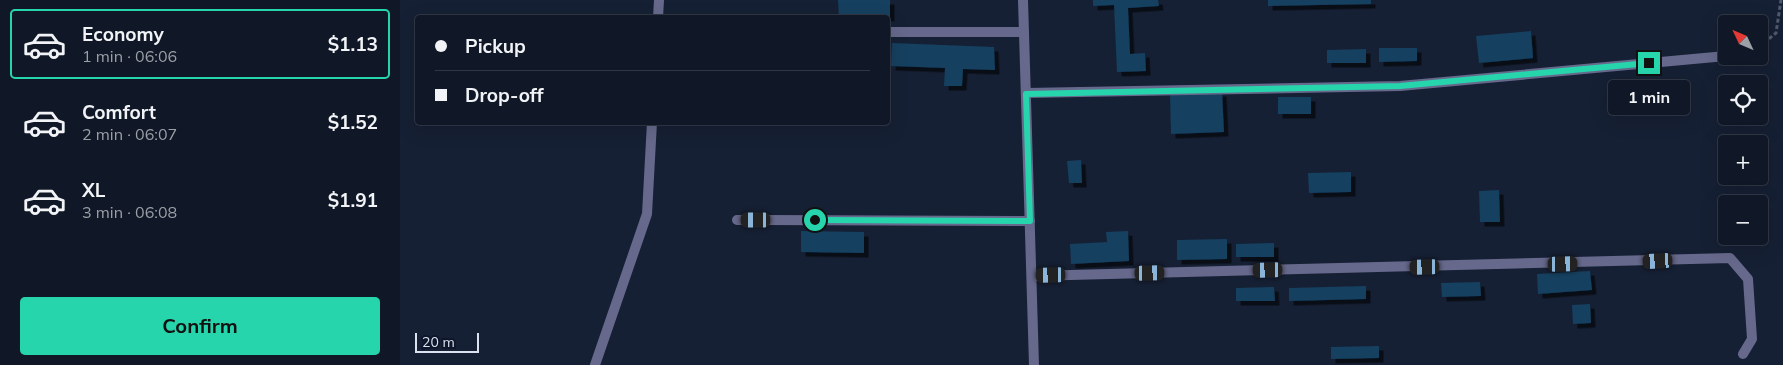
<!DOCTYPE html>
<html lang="en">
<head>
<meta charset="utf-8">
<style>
  :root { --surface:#101827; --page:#1e2533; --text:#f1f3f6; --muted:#9ca0a7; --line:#303744; --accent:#27d5ad }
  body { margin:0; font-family:Mulish,sans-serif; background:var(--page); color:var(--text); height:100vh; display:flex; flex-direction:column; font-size:19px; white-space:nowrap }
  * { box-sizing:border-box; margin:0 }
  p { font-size:16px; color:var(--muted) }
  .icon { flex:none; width:28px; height:28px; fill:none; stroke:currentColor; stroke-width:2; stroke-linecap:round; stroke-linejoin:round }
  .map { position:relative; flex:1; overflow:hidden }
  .panel { display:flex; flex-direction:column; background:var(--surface); width:400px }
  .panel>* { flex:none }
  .guide { position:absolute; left:15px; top:15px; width:475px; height:110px; border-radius:5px; box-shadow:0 5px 20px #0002,0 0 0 1px var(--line); display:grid; align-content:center; height:110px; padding:0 20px; background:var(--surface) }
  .needle { width:32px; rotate:314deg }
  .fabs { position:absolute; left:1318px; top:15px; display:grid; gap:10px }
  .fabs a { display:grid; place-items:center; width:50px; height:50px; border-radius:5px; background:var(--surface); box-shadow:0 5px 20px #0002,0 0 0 1px var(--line); font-size:25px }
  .scale { position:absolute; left:15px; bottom:12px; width:64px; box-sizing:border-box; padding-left:5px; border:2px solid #dae1ef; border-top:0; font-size:14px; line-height:18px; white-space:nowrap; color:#dae1ef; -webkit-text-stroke:4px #0d162a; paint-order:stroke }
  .end { position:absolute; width:22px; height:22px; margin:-11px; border:6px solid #27d5ad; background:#111; box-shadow:0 0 0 2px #111 }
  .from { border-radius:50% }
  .bubble { position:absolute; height:35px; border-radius:5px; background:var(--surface); box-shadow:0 5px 20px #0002,0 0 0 1px var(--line); font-size:16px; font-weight:700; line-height:35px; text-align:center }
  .car { position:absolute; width:15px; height:30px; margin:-15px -8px; border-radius:6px; box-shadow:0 0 4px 1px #0007; background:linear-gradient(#222 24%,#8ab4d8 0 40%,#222 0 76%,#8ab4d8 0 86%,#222 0) }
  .guide b { display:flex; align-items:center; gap:18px; height:48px; font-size:19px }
  .guide b+b { border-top:1px solid var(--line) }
  .guide i { width:12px; height:12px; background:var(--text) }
  ul { padding:9px 0 0; list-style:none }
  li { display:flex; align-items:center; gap:15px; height:70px; margin:0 10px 8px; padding:0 10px; border:2px solid transparent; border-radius:5px }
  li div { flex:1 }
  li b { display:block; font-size:19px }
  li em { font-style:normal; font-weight:700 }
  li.on { border-color:var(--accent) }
  li>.icon { width:45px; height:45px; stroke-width:1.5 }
  .cta { display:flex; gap:10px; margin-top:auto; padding:10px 20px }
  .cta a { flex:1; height:58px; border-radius:5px; background:var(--accent); color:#111; font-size:20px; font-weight:700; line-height:58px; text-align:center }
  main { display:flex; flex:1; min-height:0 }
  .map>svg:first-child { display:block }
  .building { fill:#153f5f; filter:url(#shadow) }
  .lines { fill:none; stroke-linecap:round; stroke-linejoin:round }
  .path { stroke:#515a6c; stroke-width:3; stroke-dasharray:4 2.5; stroke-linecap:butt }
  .service { stroke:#67698c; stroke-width:10 }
  .minor { stroke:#67698c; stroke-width:10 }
  .tertiary { stroke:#67698c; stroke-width:10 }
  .route { stroke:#27d5ad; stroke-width:6 }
</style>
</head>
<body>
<main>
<section class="panel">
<ul>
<li class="on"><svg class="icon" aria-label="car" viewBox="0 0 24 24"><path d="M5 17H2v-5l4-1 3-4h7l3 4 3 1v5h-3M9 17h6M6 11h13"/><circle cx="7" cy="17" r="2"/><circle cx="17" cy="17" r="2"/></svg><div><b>Economy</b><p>1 min · 06:06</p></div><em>$1.13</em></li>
<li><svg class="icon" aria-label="car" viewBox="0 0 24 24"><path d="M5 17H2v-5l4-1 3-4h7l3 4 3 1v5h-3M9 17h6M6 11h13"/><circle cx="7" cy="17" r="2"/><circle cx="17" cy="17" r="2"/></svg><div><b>Comfort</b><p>2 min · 06:07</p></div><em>$1.52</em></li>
<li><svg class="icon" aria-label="car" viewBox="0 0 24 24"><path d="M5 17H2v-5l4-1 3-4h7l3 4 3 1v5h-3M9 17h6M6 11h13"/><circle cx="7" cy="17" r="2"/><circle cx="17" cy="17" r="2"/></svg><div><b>XL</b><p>3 min · 06:08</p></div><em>$1.91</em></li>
</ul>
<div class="cta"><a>Confirm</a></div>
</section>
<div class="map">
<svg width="1383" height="365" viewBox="0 0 1383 365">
  <defs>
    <filter id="shadow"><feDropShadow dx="4.5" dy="4.5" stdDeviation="0" flood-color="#0009"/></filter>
  </defs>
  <rect width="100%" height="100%" fill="#162034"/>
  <!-- building -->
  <path class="building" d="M438 0H490V17L439 18Z
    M693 0H758L759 6 728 8 730 54 745 53 746 71 717 72 714 5 693 6Z
    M868 0H971V4L868 6Z
    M1131 31 1133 58 1079 63 1076 36Z
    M492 43 594 47 595 70 563 69 562 86H544L545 68 491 66Z
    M979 48H1017V61L979 62Z
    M966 49V63H927V50Z
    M822 92 824 132 771 134 770 95Z
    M878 97H911V114H878Z
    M681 160 682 183H669L667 161Z
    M951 172V192L909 193 908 173Z
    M1099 190 1100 222H1080L1079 191Z
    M401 231 464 232V253L401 252Z
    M728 231 729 261 671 264 670 244 707 242 706 232Z
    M827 239V259L777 260V240Z
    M874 243V257H836V244Z
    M1190 271 1192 290 1138 294 1137 274Z
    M1080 282 1081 296 1042 297 1041 283Z
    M966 286V299L889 301V288Z
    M874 287 875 301H836V288Z
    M1190 304 1191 323 1173 324 1172 305Z
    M979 346V358L931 359V347Z"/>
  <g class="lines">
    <!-- path -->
    <path class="path" d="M1359 47 1376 33 1381 0"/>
    <!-- service -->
    <path class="service" d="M258 18 259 0
      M337 220 630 221
      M195 365 247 214 252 122"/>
    <!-- minor -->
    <path class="minor" d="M488 32H624
      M626 93 1000 86 1326 56
      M632 276 1330 258 1348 279 1352 339 1343 354"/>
    <!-- tertiary -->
    <path class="tertiary" d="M623 0 634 365"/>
  </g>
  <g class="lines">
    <!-- route -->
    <path class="route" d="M415 220 630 221 626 94 1000 86 1249 63"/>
  </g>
</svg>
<div class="fabs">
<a><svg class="needle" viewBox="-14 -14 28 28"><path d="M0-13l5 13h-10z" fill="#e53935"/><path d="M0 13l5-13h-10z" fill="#9ca0a7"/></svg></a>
<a><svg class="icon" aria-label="locate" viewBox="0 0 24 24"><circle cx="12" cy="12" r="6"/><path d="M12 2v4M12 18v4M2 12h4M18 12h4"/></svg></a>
<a>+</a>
<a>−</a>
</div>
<div class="scale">20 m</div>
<i class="end from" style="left:415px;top:220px"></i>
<i class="end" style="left:1249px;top:63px"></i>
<div class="bubble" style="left:1208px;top:80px;width:82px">1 min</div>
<i class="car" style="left:356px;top:220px;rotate:270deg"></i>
<i class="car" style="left:1258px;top:261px;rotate:267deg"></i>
<i class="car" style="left:1163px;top:264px;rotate:89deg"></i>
<i class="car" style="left:1025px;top:267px;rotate:269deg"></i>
<i class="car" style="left:868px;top:270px;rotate:269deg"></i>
<i class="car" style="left:750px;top:273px;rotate:89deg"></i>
<i class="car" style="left:651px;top:275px;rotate:269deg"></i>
<div class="guide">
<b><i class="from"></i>Pickup</b>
<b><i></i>Drop-off</b>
</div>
</div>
</main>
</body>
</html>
